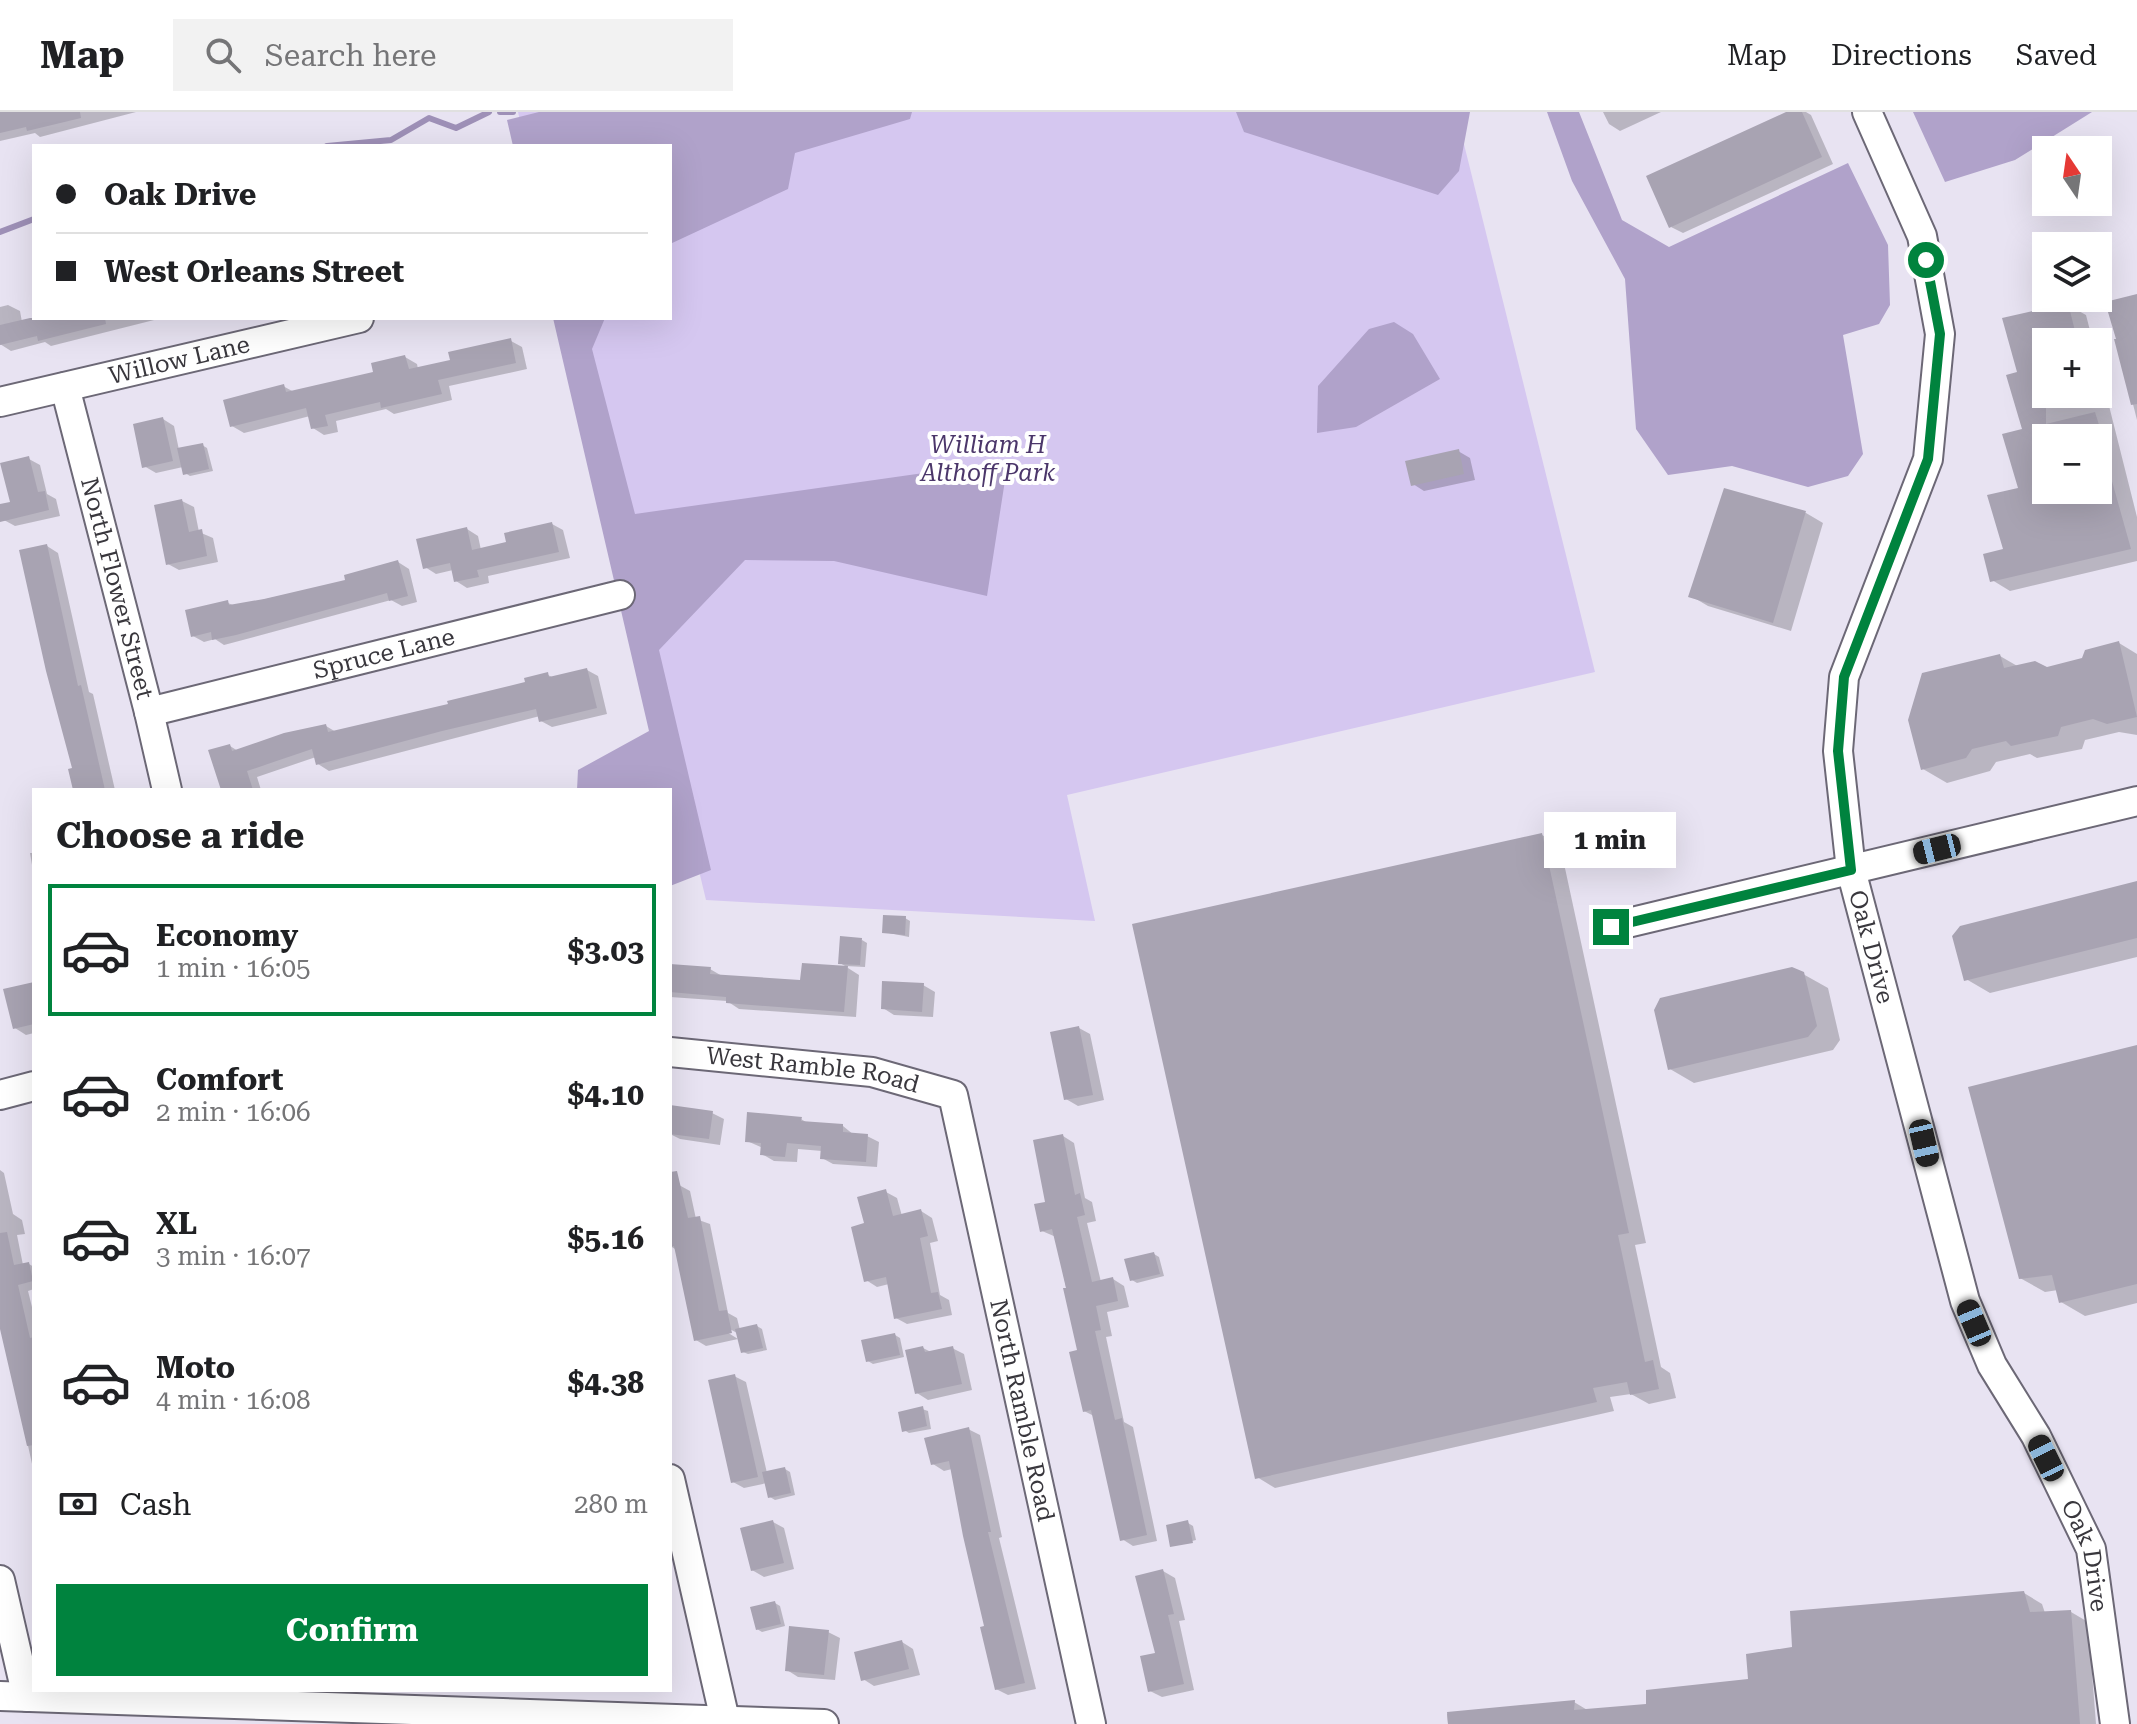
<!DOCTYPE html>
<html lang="en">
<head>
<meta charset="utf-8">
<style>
  :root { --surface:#fff; --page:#f2f2f2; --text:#202124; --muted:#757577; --line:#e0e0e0; --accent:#00833e }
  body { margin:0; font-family:"Roboto Serif",serif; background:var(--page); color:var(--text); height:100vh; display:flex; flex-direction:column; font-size:30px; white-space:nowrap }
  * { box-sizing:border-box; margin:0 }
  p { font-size:26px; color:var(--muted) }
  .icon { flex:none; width:44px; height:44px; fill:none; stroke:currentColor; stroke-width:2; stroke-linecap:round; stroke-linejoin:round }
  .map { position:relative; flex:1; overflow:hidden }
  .sheet { position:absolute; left:32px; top:676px; width:640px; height:904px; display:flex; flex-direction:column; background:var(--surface); border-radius:0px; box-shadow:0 8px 32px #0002 }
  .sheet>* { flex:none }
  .banner { position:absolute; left:32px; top:32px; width:640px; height:176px; border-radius:0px; box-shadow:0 8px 32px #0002; display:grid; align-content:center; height:176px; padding:0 24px; background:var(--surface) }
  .needle { width:52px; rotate:347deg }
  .tools { position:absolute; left:2032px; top:24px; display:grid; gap:16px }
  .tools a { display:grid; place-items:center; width:80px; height:80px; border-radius:0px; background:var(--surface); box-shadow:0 8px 32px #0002; font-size:40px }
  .end { position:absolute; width:36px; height:36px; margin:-18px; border:10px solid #00833e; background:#fff; box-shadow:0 0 0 4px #fff }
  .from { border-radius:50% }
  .bubble { position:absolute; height:56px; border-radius:0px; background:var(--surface); box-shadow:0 8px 32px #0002; font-size:26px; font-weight:700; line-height:56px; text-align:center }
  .car { position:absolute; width:24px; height:48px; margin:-24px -12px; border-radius:10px; box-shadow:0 0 6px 2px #0007; background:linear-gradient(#222 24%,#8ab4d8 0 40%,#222 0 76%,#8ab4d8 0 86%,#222 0) }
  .banner b { display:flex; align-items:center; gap:28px; height:76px; font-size:30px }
  .banner b+b { border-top:2px solid var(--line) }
  .banner i { width:20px; height:20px; background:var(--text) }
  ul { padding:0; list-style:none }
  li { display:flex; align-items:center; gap:24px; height:132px; margin:0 16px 12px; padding:0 8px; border:4px solid transparent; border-radius:0px }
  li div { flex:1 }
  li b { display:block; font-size:30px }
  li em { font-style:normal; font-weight:700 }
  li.current { border-color:var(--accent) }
  li>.icon { width:72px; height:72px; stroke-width:1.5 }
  h2 { padding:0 24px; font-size:36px; line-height:96px }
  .pay { display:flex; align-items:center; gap:20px; height:88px; padding:0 24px; font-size:30px }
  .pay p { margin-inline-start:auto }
  .primary-button { display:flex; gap:16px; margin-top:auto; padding:16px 24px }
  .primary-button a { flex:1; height:92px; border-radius:0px; background:var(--accent); color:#fff; font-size:32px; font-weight:700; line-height:92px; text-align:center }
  header { display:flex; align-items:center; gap:48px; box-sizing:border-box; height:112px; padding:0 40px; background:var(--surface); border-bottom:2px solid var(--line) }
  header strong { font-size:38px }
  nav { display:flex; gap:44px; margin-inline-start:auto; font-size:28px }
  .search { width:560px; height:72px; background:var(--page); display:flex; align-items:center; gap:20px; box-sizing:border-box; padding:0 28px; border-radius:0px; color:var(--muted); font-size:30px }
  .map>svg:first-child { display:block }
  .green { fill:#d5c7f0 }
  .forest { fill:#b0a2ca }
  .shadow { fill:#0003; fill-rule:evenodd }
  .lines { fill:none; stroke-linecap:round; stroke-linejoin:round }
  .stream { stroke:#9e90b7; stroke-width:6 }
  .building { fill:#a8a3b2 }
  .minor-casing { stroke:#6c6876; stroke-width:32 }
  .minor { stroke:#fff; stroke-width:28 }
  .route { stroke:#00833e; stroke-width:10 }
  .labels { text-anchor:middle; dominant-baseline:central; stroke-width:8; stroke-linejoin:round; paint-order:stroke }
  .street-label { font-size:24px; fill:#39373d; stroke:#fff }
  .park-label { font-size:24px; font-style:italic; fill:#4b366a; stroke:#fff }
</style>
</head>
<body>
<header>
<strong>Map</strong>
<div class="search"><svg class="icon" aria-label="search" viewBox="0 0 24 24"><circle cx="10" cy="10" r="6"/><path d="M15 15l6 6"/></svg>Search here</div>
<nav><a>Map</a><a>Directions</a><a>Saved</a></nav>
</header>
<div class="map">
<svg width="2137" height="1612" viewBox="0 0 2137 1612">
  <rect width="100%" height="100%" fill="#e8e3f2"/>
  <!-- green -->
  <path class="green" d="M518 0H1456L1595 560 1067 683 1095 809 706 788 567 206H670V34H526Z"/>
  <!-- forest -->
  <path class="forest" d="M539 0H912L910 7 795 41 788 77 670 132V34H513L507 8Z
    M1236 0H1470L1459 59 1438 83 1244 20Z
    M1547 0H1579L1622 108 1669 135 1848 51 1888 133 1890 193 1879 212 1843 223 1863 342 1848 364 1808 375 1732 354 1668 363 1636 317 1625 167 1572 69Z
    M1913 0H2092L2015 48 1945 70Z
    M553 206H605L592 237 635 402 1008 349 987 484 834 449 745 448 659 538 711 758 670 774V678H577L578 658 649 619Z
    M1394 210 1413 222 1440 267 1356 315 1317 321 1318 274 1369 217Z"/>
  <!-- shadow -->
  <path class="shadow" d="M0 0H136L40 25 35 21 0 29Z
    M1603 0H1661L1620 19 1609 12Z
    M1791 0H1806L1811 3 1833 52 1683 121 1671 115Z
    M2137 184V308L2117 229Z
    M8 193 20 199 22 210 39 206H162L51 234 45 230 11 239 0 232V195Z
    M2068 193 2086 203 2093 230H2046V282H2098V250L2137 405V449L2010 479 1992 468 2006 439 2021 377 2025 319 2020 262ZM2046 326H2098V378H2046Z
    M511 229 522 235 527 257 449 274 452 288 394 302 386 297 336 309 338 320 324 323 313 316 310 304 244 321 232 314 283 274 294 280 375 261 405 245 417 252 418 257 452 249Z
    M163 307 174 314 179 338 202 333 207 336 213 359 190 364 185 361 183 355 156 361 144 354Z
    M1458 339 1470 346 1475 368 1424 379 1413 372Z
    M29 347 40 353 47 382 56 387 60 404 15 414 4 408Z
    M1725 379 1806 401 1823 411 1791 519 1708 494 1691 484Z
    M182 389 194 395 199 420 213 426 218 450 179 458 168 452Z
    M552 412 563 418 570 446 488 464 489 471 467 476 456 469 453 458 436 462 425 455 467 417 478 424 481 438 508 431Z
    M47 434 58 441 89 580 93 582 115 678H75Z
    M398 450 409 457 417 490 402 494 391 488 224 533 215 527 204 530 193 524 228 491 235 494 347 469Z
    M2119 531 2137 542V623L2119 620 2085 628 2082 637 2037 646 2030 642 1996 650 1990 659 1947 671 1923 657 2000 544 2019 555 2047 557 2084 548Z
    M587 558 598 564 607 602 552 615 541 609 540 604 329 659 318 652 316 645 257 665 261 678H223L230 634 238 639 326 614 336 620 450 593 528 572 548 563 554 566Z
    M1542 723 1560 733 1646 1131 1635 1133 1661 1255 1670 1261 1676 1286 1649 1292 1631 1282 1610 1285 1614 1299 1275 1376 1257 1365Z
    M30 741H34V765Z
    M2137 771V845L1990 881 1966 867Z
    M905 806 910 809 909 825 884 820Z
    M862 828 867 831 865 855 845 854 840 851Z
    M670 854 710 857 722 864 802 870 848 856 859 863 856 905 739 897 727 889 670 885Z
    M1803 862 1828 876 1840 928 1833 938 1694 971 1670 957Z
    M34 872V921L26 923 15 916Z
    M923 873 935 880 933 905 894 903 883 896Z
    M1079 916 1090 922 1104 988 1078 994 1066 987Z
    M2137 935V1191L2085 1204 2061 1190 2058 1178 2045 1180 2020 1166Z
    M712 1001 724 1007 720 1033 680 1027 670 1022V1009Z
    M801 1007 809 1012 843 1014 854 1023 867 1024 879 1030 877 1055 833 1052 822 1046V1039L798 1037 797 1050 774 1049 762 1042 763 1036 747 1029Z
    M1063 1024 1074 1031 1085 1086 1092 1090 1096 1109 1087 1111 1101 1170 1113 1167 1124 1174 1129 1195 1107 1200 1112 1224 1106 1225 1124 1310 1133 1315 1157 1429 1133 1434 1122 1427 1094 1304 1084 1299 1079 1240 1056 1125 1042 1119Z
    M0 1058 4 1061 13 1102 22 1108 25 1122 17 1123 23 1153 29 1152 34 1155V1177L28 1179 34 1203V1361L0 1206Z
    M679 1073 690 1079 696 1107 710 1112 728 1201 737 1206 740 1218 757 1214 762 1217 767 1238 748 1242 743 1240 739 1222 724 1214 722 1217 738 1227 706 1234 696 1228 677 1138 670 1134V1075Z
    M886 1080 897 1086 902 1104 921 1099 932 1106 938 1129 930 1131 940 1183 949 1188 952 1203 907 1212 896 1206 889 1172 877 1175 866 1168V1113Z
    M1154 1142 1159 1145 1164 1164 1137 1171 1132 1168Z
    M895 1223 900 1226 904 1245 873 1252 868 1249Z
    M923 1236 931 1240 952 1236 964 1242 972 1278 928 1288 917 1281Z
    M734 1264 746 1270 767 1361 785 1357 790 1360 795 1383 775 1388 770 1385 767 1371 744 1376 733 1370Z
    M922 1297 928 1299 931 1317 909 1321 904 1318Z
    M968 1317 980 1323 1002 1425 999 1426 1036 1577 1008 1583 996 1577 987 1515 952 1357 944 1359 933 1352Z
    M773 1410 784 1416 794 1457 764 1465 752 1458Z
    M1188 1411 1193 1414 1196 1428 1172 1434Z
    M1163 1459 1175 1466 1185 1508 1179 1509 1194 1578 1162 1585 1150 1579 1157 1542Z
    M2024 1481 2042 1492 2045 1501 2071 1500 2088 1510 2096 1612H1448L1447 1602 1574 1590 1589 1599 1648 1594 1750 1569 1795 1537Z
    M775 1491 780 1494 785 1514 762 1520 757 1517Z
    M828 1520 840 1526 835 1568 798 1565 787 1558Z
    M902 1530 913 1537 920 1563 874 1574 863 1567Z"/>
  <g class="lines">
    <!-- stream -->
    <path class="stream" d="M500 0H513
      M327 34 391 28 429 6 456 16 489 0
      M0 120 34 107"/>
  </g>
  <!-- building -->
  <path class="building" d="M0 0H80L81 6 27 19 26 15 0 21Z
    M1786 0H1802L1822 45 1669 116 1646 64Z
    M2137 182V292L2131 293 2114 227H2116L2105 190Z
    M2068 191 2075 219 2046 225V312L2095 300 2103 326H2046V378H2098V337H2103L2131 437 1990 470 1983 442 2003 437 1987 383 2018 376 2002 322 2022 317 2006 263 2017 260 2002 206Z
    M30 206H105L106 212 38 229 37 224 0 233V213Z
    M511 226 516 251 438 268 442 282 381 296 380 290 325 303 328 314 311 317 306 296 230 315 223 288 284 272 286 280 373 260 371 251 405 243 409 257 450 248 448 240Z
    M163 305 173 349 142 356 133 312Z
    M203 331 209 357 183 363 177 336Z
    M1459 337 1464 362 1411 374 1405 349Z
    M29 344 38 380 45 379 49 398 0 410V392L10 390 0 351Z
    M1724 376 1806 399 1773 511 1688 485Z
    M182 387 189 420 202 417 207 444 166 453 154 393Z
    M552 410 559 440 477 458 479 465 454 470 450 451 423 457 416 427 467 415 472 438 506 430 504 421Z
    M47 432 78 574 81 573 105 678H73L68 657 72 656 46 559 19 438Z
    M398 448 408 484 389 489 387 481 236 523 212 528 211 520 191 525 185 498 228 488 229 493 264 487 345 468 344 463Z
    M2119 529 2137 605 2107 612 2093 607 2061 615 2058 624 2011 634 2006 629 1972 637 1966 646 1921 658 1908 608 1922 561 2000 542 2004 556 2035 549 2047 555 2082 546 2085 538Z
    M587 556 597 596 539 610 536 597 442 619 316 653 312 637 247 659 253 678H221L208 638 230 632 232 639 284 621 326 612 328 620 448 592 447 589 525 570 524 566 548 560 549 565Z
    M1542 721 1629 1121 1618 1123 1645 1250 1653 1248 1659 1277 1630 1283 1627 1270 1593 1276 1597 1290 1255 1367 1132 812Z
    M2137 769V826L1964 869 1952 824 1960 814Z
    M883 803 906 804 905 823 882 821Z
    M840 824 862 826 860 853 838 852Z
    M802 851 848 854 844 900 726 891V885L670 880V852L711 855 710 862 800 868Z
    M1792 855 1804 860 1817 914 1808 925 1668 958 1654 898 1660 886Z
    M882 869 924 871 922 900 881 897Z
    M34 870V912L13 917 3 877Z
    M1079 914 1093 983 1064 988 1050 920Z
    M2137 933V1172L2059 1191 2052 1163 2019 1167 1968 975Z
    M670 993 713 999 709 1027 670 1022Z
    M747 1000 802 1005 801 1009 843 1012V1020L868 1022 866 1050 820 1047 821 1034 787 1031 785 1045 760 1043 761 1031 745 1030Z
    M1063 1022 1075 1083 1080 1081 1085 1103 1077 1105 1092 1170 1113 1165 1118 1189 1096 1194 1101 1218 1095 1219 1115 1308 1122 1306 1147 1423 1120 1429 1091 1298 1083 1300 1069 1240 1077 1238 1063 1176H1066L1052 1117 1040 1120 1034 1092 1045 1090 1033 1028Z
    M677 1059 688 1106 700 1104 719 1199 727 1198 732 1221 694 1229 674 1134 670 1135V1060Z
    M886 1077 893 1104 921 1097 928 1124 920 1126 931 1181 938 1180 942 1197 894 1207 886 1165 864 1170 851 1115 864 1111 857 1085Z
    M7 1120 14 1153 29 1150 33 1169 18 1173 30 1226 34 1225V1333L27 1334 0 1217V1121Z
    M1154 1140 1160 1162 1130 1169 1124 1147Z
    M757 1212 763 1236 741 1241 735 1217Z
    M895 1221 900 1243 866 1250 861 1228Z
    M923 1234 925 1240 953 1234 962 1272 915 1282 905 1238Z
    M735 1262 758 1365 731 1371 708 1268Z
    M923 1294 927 1314 902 1320 898 1300Z
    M969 1315 991 1420H988L1025 1571 995 1578 980 1515 984 1514 963 1424 949 1349 931 1353 924 1326Z
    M785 1355 791 1381 768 1386 762 1360Z
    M773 1408 784 1451 751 1459 740 1416Z
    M1188 1408 1193 1431 1170 1435 1166 1413Z
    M1163 1457 1174 1502 1168 1503 1184 1572 1148 1580 1140 1544 1155 1541 1135 1464Z
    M2024 1479 2030 1500 2071 1498 2080 1612H1448L1447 1600 1575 1588 1574 1598 1646 1592V1578L1748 1567 1746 1542 1792 1535 1790 1499Z
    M775 1489 781 1512 756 1518 750 1495Z
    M789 1514 829 1518 824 1563 785 1559Z
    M902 1528 909 1557 861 1569 854 1540Z"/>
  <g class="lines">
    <!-- minor casing -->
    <g class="minor-casing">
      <g id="minor">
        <path id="s1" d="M1867 0 1922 124 1940 222 1928 347 1844 565 1838 639 1851 758 1965 1189 1992 1253 2036 1324 2091 1437 2115 1612"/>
        <path id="s2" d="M65 275 149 600 167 678"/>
        <path id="s3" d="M0 290 359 206"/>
        <path id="s4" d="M149 600 620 483"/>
        <path d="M1611 815 2137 689"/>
        <path id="s5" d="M670 940 872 960 953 983 1091 1612"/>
        <path d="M0 983 34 974"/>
        <path d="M670 1367 725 1608"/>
        <path d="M0 1468 27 1585"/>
        <path d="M0 1584 824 1612"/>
      </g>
    </g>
    <!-- minor -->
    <use href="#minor" class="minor"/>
  </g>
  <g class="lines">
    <!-- route -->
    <path class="route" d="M1611 815 1851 758 1838 639 1844 565 1928 347 1940 222 1926 148"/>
  </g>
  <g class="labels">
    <!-- street labels -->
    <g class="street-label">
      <text stroke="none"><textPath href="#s3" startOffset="184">Willow Lane</textPath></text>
      <text stroke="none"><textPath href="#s2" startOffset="208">North Flower Street</textPath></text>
      <text stroke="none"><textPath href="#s4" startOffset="242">Spruce Lane</textPath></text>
      <text stroke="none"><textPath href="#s1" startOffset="868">Oak Drive</textPath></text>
      <text stroke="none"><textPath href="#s5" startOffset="144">West Ramble Road</textPath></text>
      <text stroke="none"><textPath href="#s5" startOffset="610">North Ramble Road</textPath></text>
      <text stroke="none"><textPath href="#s1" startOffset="1518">Oak Drive</textPath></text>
    </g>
    <!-- park labels -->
    <g class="park-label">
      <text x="988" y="333">William H<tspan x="988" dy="28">Althoff Park</tspan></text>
    </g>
  </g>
</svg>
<div class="tools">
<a><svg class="needle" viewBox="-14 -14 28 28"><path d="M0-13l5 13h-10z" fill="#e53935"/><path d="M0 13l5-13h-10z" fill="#757577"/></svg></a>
<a><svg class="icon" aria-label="layers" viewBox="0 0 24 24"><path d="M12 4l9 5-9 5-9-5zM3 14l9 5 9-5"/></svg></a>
<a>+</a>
<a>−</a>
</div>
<i class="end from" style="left:1926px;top:148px"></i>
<i class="end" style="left:1611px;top:815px"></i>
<div class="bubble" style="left:1544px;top:700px;width:132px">1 min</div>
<i class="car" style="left:1937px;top:737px;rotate:256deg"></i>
<i class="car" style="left:1924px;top:1031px;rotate:167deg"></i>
<i class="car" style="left:1974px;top:1211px;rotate:337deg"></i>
<i class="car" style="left:2046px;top:1346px;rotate:334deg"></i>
<div class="banner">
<b><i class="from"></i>Oak Drive</b>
<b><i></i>West Orleans Street</b>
</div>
<section class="sheet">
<h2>Choose a ride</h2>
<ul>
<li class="current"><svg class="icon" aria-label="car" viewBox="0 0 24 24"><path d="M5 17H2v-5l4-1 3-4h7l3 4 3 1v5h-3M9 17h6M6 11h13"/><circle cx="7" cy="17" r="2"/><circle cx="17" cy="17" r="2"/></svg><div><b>Economy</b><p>1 min · 16:05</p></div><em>$3.03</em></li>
<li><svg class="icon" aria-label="car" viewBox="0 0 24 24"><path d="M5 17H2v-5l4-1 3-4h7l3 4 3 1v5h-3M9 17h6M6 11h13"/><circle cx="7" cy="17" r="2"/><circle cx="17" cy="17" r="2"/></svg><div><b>Comfort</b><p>2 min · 16:06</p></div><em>$4.10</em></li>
<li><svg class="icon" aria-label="car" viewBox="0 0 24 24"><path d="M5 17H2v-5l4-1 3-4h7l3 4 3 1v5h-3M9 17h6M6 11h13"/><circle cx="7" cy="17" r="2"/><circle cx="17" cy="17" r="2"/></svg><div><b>XL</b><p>3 min · 16:07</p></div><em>$5.16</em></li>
<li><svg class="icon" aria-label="car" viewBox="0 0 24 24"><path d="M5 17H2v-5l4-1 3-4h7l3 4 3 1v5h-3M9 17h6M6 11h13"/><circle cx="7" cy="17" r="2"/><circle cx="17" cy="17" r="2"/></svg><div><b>Moto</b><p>4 min · 16:08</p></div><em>$4.38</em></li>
</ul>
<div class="pay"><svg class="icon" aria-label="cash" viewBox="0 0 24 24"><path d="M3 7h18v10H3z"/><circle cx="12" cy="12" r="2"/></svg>Cash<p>280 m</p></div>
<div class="primary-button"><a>Confirm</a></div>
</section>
</div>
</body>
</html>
